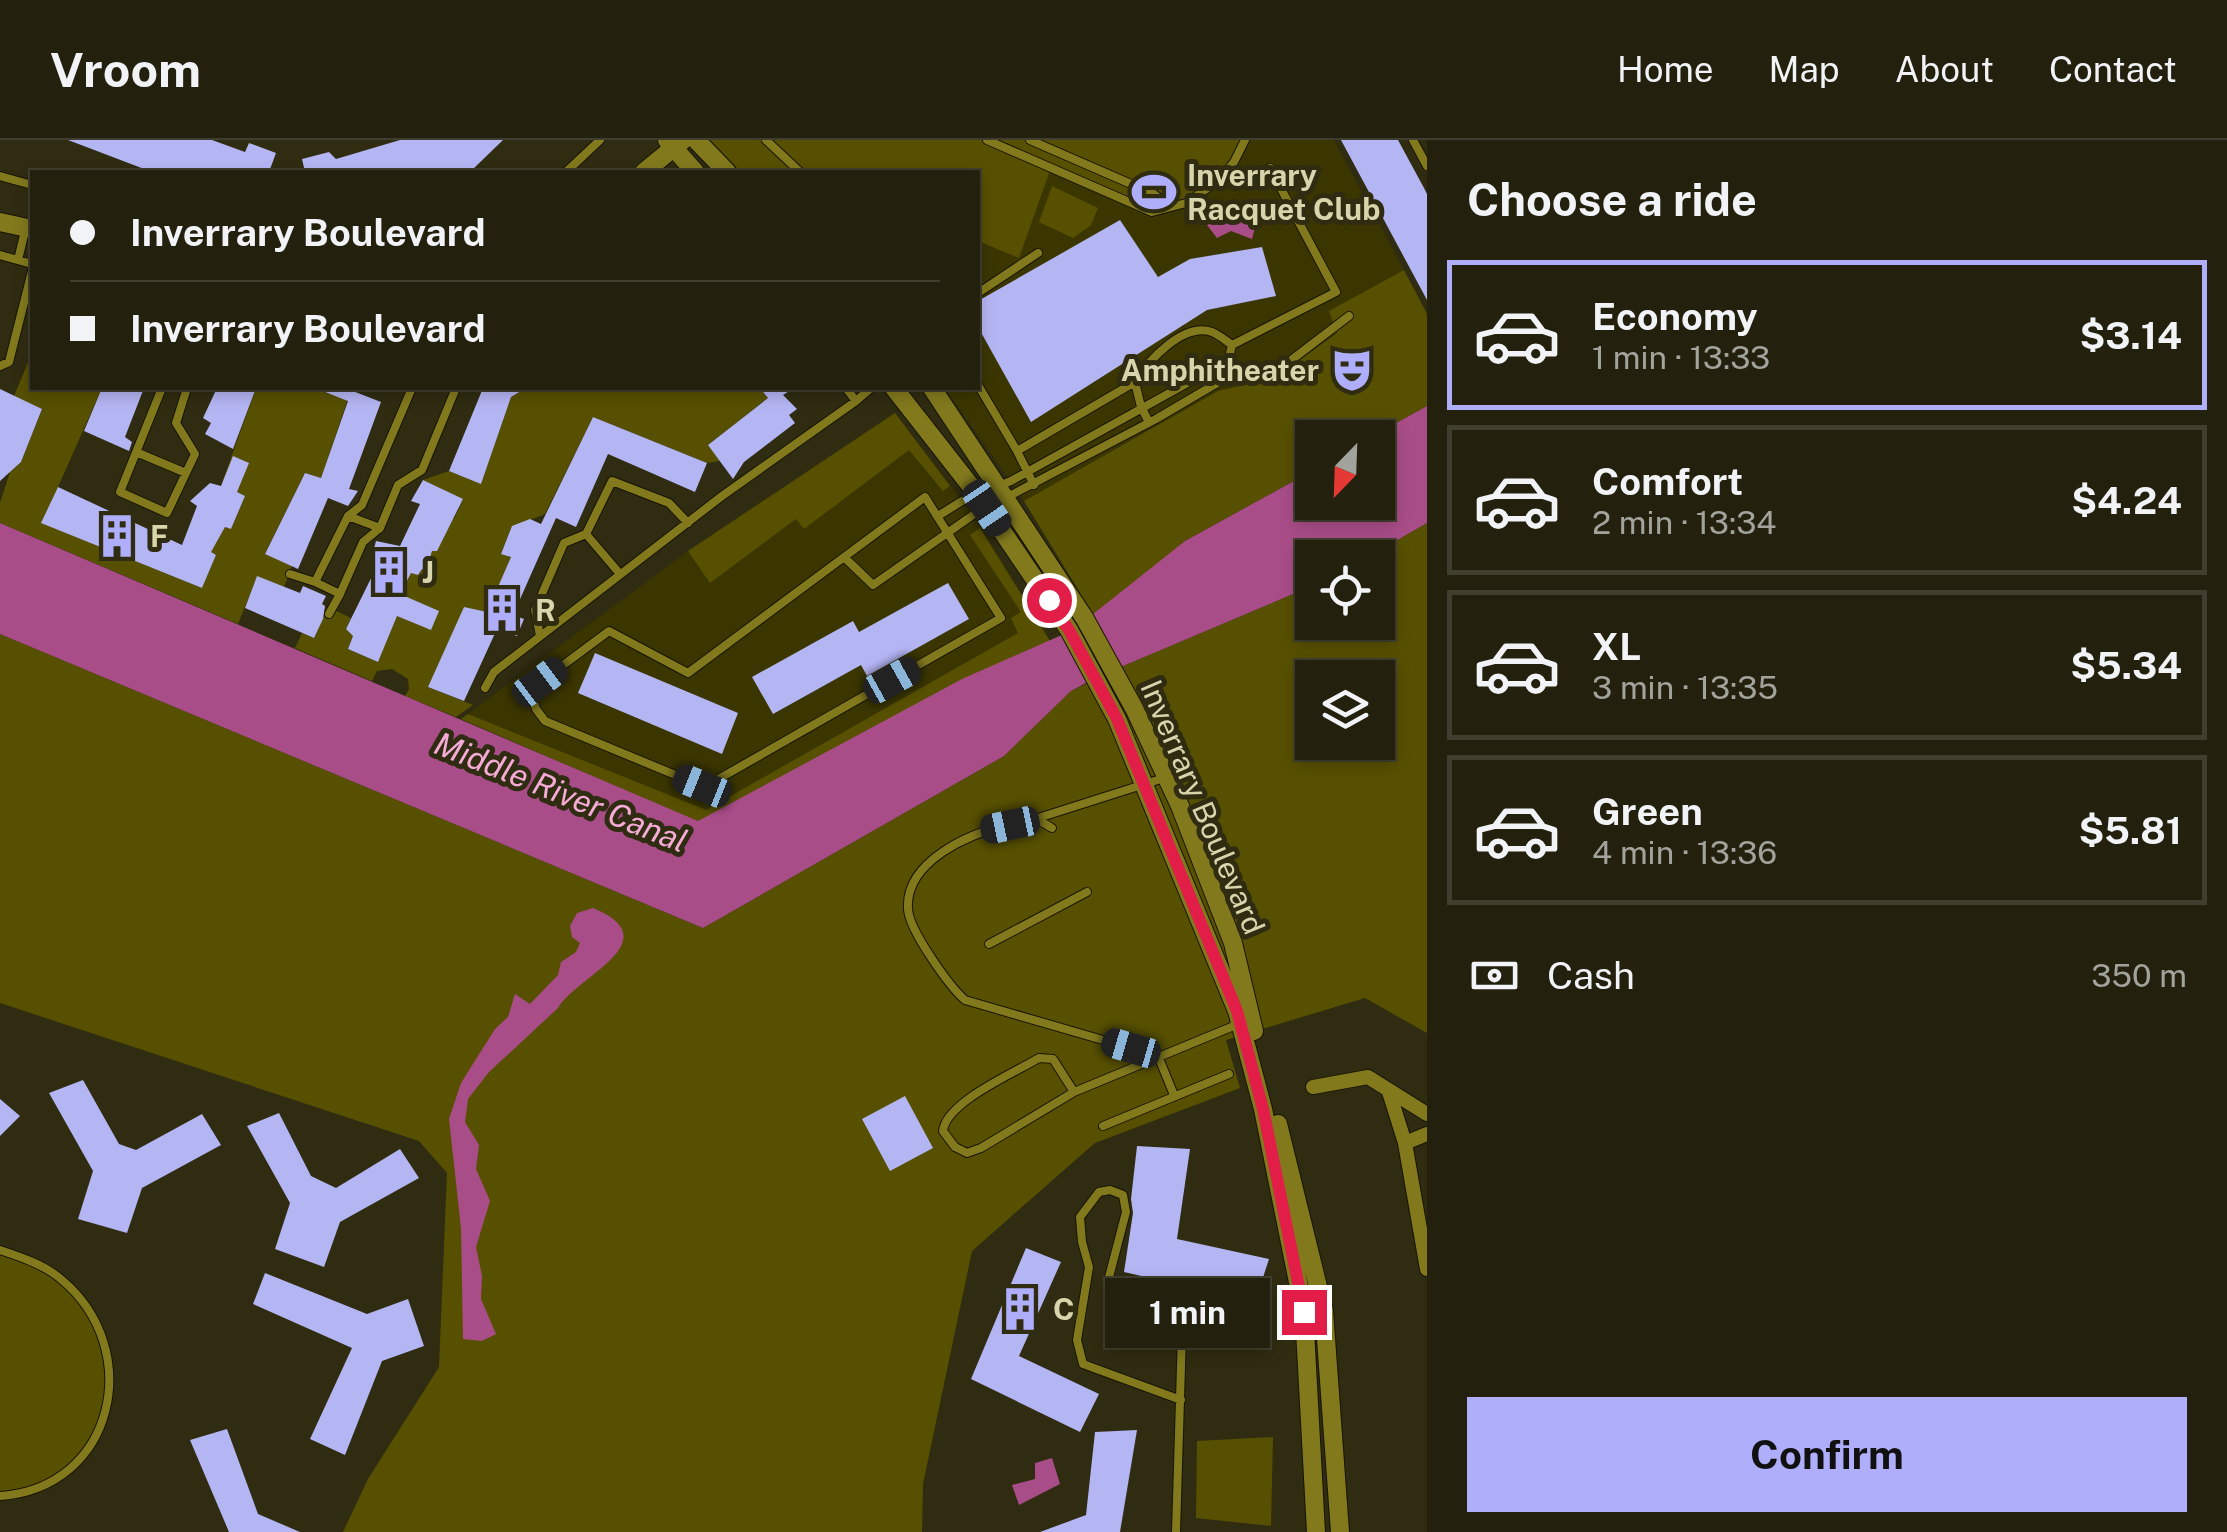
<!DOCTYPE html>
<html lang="en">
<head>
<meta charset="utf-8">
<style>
  :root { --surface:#23210d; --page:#2b2916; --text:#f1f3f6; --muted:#a3a39d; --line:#403e2e; --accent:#aeaefa }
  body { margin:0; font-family:"Public Sans",sans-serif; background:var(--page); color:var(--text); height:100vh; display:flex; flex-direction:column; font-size:38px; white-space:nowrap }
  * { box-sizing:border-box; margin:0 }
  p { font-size:32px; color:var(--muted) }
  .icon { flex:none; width:55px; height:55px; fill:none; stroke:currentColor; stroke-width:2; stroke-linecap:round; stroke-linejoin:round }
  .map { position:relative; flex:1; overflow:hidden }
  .sheet { display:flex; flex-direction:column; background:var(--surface); width:800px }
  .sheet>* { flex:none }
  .guide { position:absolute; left:30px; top:30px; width:950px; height:220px; border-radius:0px; box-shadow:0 5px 15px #0003,0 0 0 2px var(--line); display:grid; align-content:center; height:220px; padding:0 40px; background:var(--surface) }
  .needle { width:65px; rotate:203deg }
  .tools { position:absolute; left:1295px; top:280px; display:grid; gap:20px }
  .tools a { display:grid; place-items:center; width:100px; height:100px; border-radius:0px; background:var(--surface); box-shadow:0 5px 15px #0003,0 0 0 2px var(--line); font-size:50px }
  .end { position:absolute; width:45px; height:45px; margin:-22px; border:12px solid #e11d48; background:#fff; box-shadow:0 0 0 5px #fff }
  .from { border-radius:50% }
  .bubble { position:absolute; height:70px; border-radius:0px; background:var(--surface); box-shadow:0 5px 15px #0003,0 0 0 2px var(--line); font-size:32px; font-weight:700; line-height:70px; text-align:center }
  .car { position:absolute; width:30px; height:60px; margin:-30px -15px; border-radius:12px; box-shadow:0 0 8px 2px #0007; background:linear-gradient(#222 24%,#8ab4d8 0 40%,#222 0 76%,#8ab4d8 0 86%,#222 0) }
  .guide b { display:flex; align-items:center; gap:35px; height:95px; font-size:38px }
  .guide b+b { border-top:2px solid var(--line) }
  .guide i { width:25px; height:25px; background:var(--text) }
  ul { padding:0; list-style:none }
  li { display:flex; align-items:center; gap:30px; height:150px; margin:0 20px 15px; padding:0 20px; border:5px solid var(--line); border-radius:0px }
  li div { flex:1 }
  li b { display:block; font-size:38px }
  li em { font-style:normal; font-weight:700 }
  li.selected { border-color:var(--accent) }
  li>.icon { width:90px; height:90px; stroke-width:1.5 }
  h2 { padding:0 40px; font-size:45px; line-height:120px }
  .pay { display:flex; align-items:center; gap:25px; height:110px; padding:0 40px; font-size:38px }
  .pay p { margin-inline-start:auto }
  .primary-button { display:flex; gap:20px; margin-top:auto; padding:20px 40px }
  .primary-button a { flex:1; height:115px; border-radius:0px; background:var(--accent); color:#111; font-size:40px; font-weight:700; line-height:115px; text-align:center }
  header { display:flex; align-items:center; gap:60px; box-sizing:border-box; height:140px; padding:0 50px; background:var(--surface); border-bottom:2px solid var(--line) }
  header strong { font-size:48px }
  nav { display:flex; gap:55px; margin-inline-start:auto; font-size:35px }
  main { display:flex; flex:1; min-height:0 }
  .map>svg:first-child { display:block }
  .built { fill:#3b3600 }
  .green { fill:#575001; fill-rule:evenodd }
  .water { fill:#a94d88 }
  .building { fill:#b4b5f3 }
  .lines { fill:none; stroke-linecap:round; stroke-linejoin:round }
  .service-casing { stroke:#171400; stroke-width:10 }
  .minor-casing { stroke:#171400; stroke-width:16 }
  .tertiary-casing { stroke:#171400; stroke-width:20 }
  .service { stroke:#82791d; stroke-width:8 }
  .minor { stroke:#82791d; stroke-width:14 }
  .tertiary { stroke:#82791d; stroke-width:18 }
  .route { stroke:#e11d48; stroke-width:12 }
  .labels { text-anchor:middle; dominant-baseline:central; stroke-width:10; stroke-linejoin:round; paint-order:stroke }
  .poi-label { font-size:30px; font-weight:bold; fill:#d8d5ac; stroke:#2f2c11; text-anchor:start }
  .street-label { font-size:30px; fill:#d8d5ac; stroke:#2f2c11 }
  .water-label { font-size:32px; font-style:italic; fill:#f5abd6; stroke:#2f2c11 }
</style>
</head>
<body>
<header>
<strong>Vroom</strong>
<nav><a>Home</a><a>Map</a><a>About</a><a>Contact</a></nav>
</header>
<main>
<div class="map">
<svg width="1427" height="1392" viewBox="0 0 1427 1392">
  <rect width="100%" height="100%" fill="#2f2c11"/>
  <!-- built -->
  <path class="built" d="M1245 0H1334L1404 130 1330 171 1338 192 1276 237 1218 251 1024 361 945 248H978V101L1019 117 1051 28Z
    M895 273 973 375 1050 501 962 539 698 682 461 579 688 411Z"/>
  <!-- green -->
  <path class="green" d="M710 0H1245L1218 41 1186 63 1152 72 1051 28 1019 118 978 101V32H741Z
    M1052 46 1098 68 1091 85 1073 98 1039 82Z
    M1404 130 1427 174V266L1371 297 1312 298V331L1185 401 1096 479 1024 361 1218 251 1276 237 1337 193 1329 171Z
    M32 213V248H102L42 383 202 448 216 415 210 412 225 387 231 389 245 356 221 346 256 248H314L329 254 351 250 321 338 305 333 265 413 292 426 284 447 257 437 238 484 0 383V363L10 332 21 322 42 270 14 256Z
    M526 248H760L768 258 709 304 720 321 707 323 593 277 545 374 512 387 501 413 511 417 487 472 428 547 473 565 456 577 405 556 409 549 408 539 392 529 377 531 372 541 295 508 302 493 314 498 328 467 351 478 346 489 353 496 348 509 378 522 403 460 401 453 406 442 405 430 418 435 422 429 426 430 432 411 451 379H454L463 360 423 340 449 331 481 343 511 257Z
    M895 273 950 346 943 351 909 310 804 389 796 379 710 443 688 411Z
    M1427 383V893L1365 858 1226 900 1240 948 1095 1003 972 1111 923 1344 922 1392H343L368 1339 439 1227 447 1033 419 1001 0 863V494L703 788 1004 616 1071 551 1123 526 1312 446V482H1378V418L1368 417ZM1312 538H1378V602H1312Z
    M980 388 1050 501 698 682 461 579 468 574 706 670 1018 493 1011 478 1021 472 970 395Z
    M0 1110 62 1139 95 1180 108 1217 103 1284 66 1333 54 1343 0 1356Z
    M1273 1297 1271 1386 1196 1378 1197 1301Z"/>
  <!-- water -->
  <path class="water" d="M1240 69 1258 76 1252 99 1231 91 1217 98 1207 85 1217 71Z
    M1427 266V383L1368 417 1312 418V446L1097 537 1071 551 1004 616 703 788 0 494V383L698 681 962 539 1073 490 1185 401 1312 331V362H1378V298L1371 297Z
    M593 768C672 801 575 837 558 868L489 932 468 959 465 982 479 1005 476 1029 490 1061 476 1107 482 1136 481 1159 496 1194 482 1201 463 1199 461 1088 449 979 461 943 495 889 508 877 515 854 530 864 558 835 561 822 576 812 580 803 572 797 570 786 577 773Z
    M1052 1318 1060 1344 1019 1365 1012 1345 1035 1339V1323Z"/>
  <!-- building -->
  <path class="building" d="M68 0H212L245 12 249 3 276 13 269 32H152Z
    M400 0H503L470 32H305L302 19 329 12 336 19Z
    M1341 0H1398L1424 48 1427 54V160Z
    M1120 80 1158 137 1190 119 1262 107 1276 156 1207 170 1031 282 978 187V161Z
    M102 248H144L125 297 132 302 129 311 84 291Z
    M217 248H256L233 309 205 294 211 283 203 278Z
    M315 248H345L381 262 349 349 358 351 348 366 328 358 298 429 265 414 305 333 321 338 348 261Z
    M483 248H526L511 257 481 344 449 331Z
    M760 248H794L783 255 797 269 789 275 795 283 744 322 733 339 708 305 768 258Z
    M0 249 42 269 21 322 0 341Z
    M593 277 707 323 695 352 608 314 576 387 556 378 513 475 524 479 517 496 497 489 464 561 428 547 464 467 487 472 511 417 501 414 512 386 530 379 541 384Z
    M233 316 249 323 237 352 245 356 231 389 225 387 211 412 216 415 202 448 41 383 58 347 182 405 197 366 190 361 210 343 221 346Z
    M423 340 463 359 437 411H432L426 431 422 429 418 435 411 433 400 454 439 471 431 490 397 476 378 522 348 509 353 496 346 489 380 420 372 416 376 401 400 406 420 364 411 361Z
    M257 436 300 453 303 446 326 456 322 464 325 466 323 479 314 498 245 468Z
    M948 443 969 479 867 536 861 525 773 574 752 537 853 481 859 492Z
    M595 513 738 573 722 614 578 553Z
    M83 940 119 1004 136 1010 202 974 221 1005 142 1048 127 1093 78 1079 93 1031 49 953Z
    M905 956 933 1008 890 1031 862 979Z
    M0 959 20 976 0 996Z
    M279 973 311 1036 336 1048 400 1009 419 1038 340 1082 324 1127 275 1109 290 1063 247 986Z
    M1137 1006 1190 1009 1177 1099 1269 1119 1255 1162 1124 1132 1133 1073 1131 1059Z
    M1026 1108 1061 1122 1019 1216 1099 1254 1080 1292 971 1239Z
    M265 1133 367 1174 408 1159 424 1206 382 1221 345 1315 310 1299 352 1208 253 1164Z
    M227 1289 258 1374 300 1392H229L190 1300Z
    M1137 1290 1120 1392H1040L1086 1375 1095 1292Z"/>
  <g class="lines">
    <!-- service casing -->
    <g class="service-casing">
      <path id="service" d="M766 0 800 32
        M987 0 1152 72 1186 63 1218 41 1234 22 1245 0
        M1030 0 1154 54 1169 66
        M1413 0 1427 26
        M566 32 600 0
        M0 36 32 45
        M0 115 32 124
        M18 120 26 87
        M978 153 1038 113
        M0 226 9 222 32 131
        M1224 239 1232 205 1336 152 1270 28
        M978 245 1017 311 1135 242
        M162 248 120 352 167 373 195 314 176 283 187 248
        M412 248 362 365 348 376 315 442 340 454 363 402 380 388 398 345 422 330 456 248
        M856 261 871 248
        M1149 282 1141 267 1135 242C1148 221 1183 182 1212 192 1218 194 1226 201 1232 205
        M1017 311 1034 345
        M136 312 186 333
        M925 357 1001 478 708 645 702 646 545 581 536 569 532 556 539 543 609 491 688 533Z
        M348 376 380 388
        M938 376 962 361 1011 341 1209 231 1224 239
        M845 418 873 445 973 375 1156 279 1224 239 1273 234 1349 176
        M290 434 315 442
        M620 434 586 394 612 341 669 363 688 383
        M329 474 340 454
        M540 496 535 470 564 403 586 394
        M485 548 494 532 722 356 856 261 846 248
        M1035 679 1164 638
        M1052 688C1048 686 1043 682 1039 681 1030 678 1017 683 1008 685 970 693 905 721 908 769 909 790 949 846 965 860L1158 916 1174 955
        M989 804 1087 752
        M1074 952 1053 919 1039 918C1014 933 946 962 943 991L955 1007 967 1013 981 1008 1074 952 1241 883
        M1103 986 1229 934
        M0 1110C21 1117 45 1125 62 1140 145 1210 115 1348 0 1356
        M1176 1392 1182 1193 1180 1187 1109 1168 1108 1141 1126 1072 1123 1055 1110 1050 1099 1052 1080 1077 1082 1102 1089 1127 1077 1200 1083 1224 1181 1260"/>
    </g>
    <!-- minor casing -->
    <g class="minor-casing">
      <path id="minor" d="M1313 947 1368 937 1427 974
        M1389 952 1405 1003 1427 1129
        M1405 1003 1427 994"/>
    </g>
    <!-- tertiary casing -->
    <g class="tertiary-casing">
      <path id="tertiary" d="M667 0 695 32
        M696 0 727 32
        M644 32 683 0
        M0 82 32 89
        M894 248 977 354 1069 490 1117 579 1237 871 1263 969 1304 1172 1316 1392
        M932 248 1085 479 1135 570 1180 666 1233 803 1254 891
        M1278 984 1324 1171 1340 1392"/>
    </g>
    <!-- service -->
    <use href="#service" class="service"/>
    <!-- minor -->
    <use href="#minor" class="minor"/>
    <!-- tertiary -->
    <use href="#tertiary" class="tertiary"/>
  </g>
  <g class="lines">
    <!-- route -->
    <path class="route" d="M1049 460 1069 490 1117 579 1237 871 1263 969 1304 1172"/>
  </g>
  <!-- icons -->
  <defs>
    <g id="stadium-bare" transform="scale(3.45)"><path d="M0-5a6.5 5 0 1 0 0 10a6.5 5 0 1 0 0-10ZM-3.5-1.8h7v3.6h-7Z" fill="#aeaefa" stroke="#2f2c11" stroke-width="2.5" paint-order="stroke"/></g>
    <g id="theatre-bare" transform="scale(3.45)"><path d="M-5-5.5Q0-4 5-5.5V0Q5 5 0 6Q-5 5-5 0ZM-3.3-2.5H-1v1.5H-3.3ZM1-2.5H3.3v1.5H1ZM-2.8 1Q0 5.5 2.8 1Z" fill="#aeaefa" stroke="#2f2c11" stroke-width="2.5" paint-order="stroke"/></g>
    <g id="building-bare" transform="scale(3.45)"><path d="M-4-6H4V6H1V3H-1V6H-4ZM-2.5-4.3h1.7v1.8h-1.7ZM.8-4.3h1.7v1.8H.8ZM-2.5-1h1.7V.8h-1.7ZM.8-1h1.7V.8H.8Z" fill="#aeaefa" stroke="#2f2c11" stroke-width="2.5" paint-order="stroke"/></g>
  </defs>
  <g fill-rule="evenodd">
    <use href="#stadium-bare" x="1154" y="52"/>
    <use href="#theatre-bare" x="1352" y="230"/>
    <use href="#building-bare" x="117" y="396"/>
    <use href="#building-bare" x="389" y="432"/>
    <use href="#building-bare" x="502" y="470"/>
    <use href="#building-bare" x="1020" y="1169"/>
  </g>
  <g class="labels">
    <!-- poi labels -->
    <g class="poi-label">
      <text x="1187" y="35">Inverrary<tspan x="1187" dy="34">Racquet Club</tspan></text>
      <text x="1319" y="230" text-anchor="end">Amphitheater</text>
      <text x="150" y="396">F</text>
      <text x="422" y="432">J</text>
      <text x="535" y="470">R</text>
      <text x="1053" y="1169">C</text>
    </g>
    <!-- street labels -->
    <g class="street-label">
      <text transform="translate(1203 667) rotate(67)">Inverrary Boulevard</text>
    </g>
    <!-- water labels -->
    <g class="water-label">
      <text transform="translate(561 652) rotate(22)">Middle River Canal</text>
    </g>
  </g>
</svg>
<div class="tools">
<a><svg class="needle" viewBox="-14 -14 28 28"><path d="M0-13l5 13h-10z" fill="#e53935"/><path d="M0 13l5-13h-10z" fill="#a3a39d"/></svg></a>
<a><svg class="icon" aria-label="locate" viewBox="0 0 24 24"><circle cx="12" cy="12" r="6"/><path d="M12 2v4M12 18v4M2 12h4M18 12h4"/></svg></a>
<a><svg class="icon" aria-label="layers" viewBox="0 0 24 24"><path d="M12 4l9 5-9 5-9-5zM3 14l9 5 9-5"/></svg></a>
</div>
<i class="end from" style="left:1049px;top:460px"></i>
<i class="end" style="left:1304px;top:1172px"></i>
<div class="bubble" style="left:1105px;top:1138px;width:165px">1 min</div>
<i class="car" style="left:987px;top:368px;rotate:146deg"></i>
<i class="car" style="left:892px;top:540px;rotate:61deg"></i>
<i class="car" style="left:540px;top:542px;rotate:53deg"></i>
<i class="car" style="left:702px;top:646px;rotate:292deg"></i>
<i class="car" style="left:1010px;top:685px;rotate:258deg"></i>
<i class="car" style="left:1131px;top:908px;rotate:286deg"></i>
<div class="guide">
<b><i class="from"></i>Inverrary Boulevard</b>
<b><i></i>Inverrary Boulevard</b>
</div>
</div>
<section class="sheet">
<h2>Choose a ride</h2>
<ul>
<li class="selected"><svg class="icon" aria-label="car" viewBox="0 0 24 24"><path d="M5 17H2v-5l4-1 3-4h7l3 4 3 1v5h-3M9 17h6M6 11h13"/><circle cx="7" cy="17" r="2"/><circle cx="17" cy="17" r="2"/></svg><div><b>Economy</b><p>1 min · 13:33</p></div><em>$3.14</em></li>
<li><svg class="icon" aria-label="car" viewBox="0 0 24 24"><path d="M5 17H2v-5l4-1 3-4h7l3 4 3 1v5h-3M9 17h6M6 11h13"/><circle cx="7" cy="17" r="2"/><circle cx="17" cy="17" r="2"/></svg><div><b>Comfort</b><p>2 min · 13:34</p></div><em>$4.24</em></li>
<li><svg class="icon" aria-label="car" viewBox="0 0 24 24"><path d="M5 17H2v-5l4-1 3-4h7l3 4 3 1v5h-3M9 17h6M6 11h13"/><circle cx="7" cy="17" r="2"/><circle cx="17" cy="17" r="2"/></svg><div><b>XL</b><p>3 min · 13:35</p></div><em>$5.34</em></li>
<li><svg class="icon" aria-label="car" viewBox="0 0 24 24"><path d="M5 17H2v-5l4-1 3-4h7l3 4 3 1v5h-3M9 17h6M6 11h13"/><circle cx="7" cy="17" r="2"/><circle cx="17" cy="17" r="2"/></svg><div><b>Green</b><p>4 min · 13:36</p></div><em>$5.81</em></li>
</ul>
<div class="pay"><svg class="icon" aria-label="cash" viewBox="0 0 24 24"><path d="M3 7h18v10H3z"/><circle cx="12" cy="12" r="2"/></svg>Cash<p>350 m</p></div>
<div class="primary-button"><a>Confirm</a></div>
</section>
</main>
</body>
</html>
